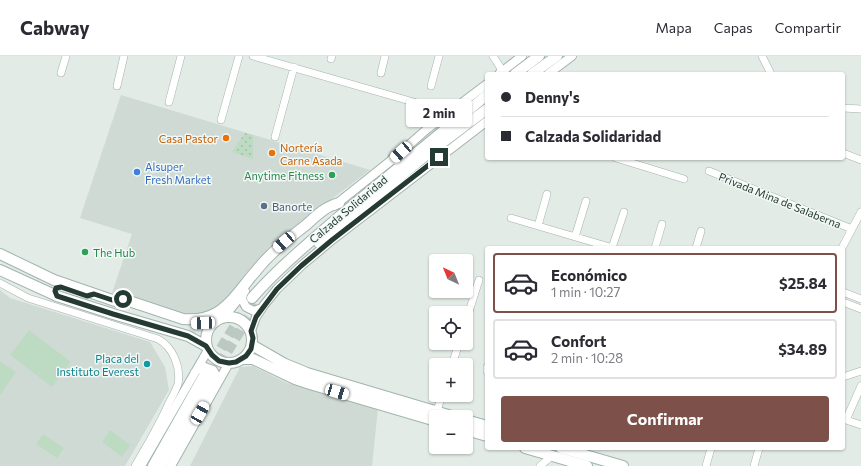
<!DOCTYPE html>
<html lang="es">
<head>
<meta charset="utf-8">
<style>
  :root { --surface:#fff; --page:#f2f2f3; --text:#2b2b33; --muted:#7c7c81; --line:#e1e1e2; --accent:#7e504a }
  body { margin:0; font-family:Commissioner,sans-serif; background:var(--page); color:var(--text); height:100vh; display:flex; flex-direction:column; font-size:15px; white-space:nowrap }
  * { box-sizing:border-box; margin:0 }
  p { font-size:13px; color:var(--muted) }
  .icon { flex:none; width:22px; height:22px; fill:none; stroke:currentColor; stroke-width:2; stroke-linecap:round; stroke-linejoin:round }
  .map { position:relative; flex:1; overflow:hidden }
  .details { position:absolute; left:485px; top:190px; width:360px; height:204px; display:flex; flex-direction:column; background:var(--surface); border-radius:4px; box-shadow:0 1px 3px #0004 }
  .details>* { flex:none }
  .guide { position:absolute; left:485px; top:16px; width:360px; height:88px; border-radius:4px; box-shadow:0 1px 3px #0004; display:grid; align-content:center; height:88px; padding:0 16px; background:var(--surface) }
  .needle { width:26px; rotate:317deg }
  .controls { position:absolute; left:429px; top:198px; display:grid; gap:8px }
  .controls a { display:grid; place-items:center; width:44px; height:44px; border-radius:4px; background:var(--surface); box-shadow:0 1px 3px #0004; font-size:20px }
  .end { position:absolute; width:18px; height:18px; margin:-9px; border:5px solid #243a33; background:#fff; box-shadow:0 0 0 2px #fff }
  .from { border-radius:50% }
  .bubble { position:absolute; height:28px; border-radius:4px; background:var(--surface); box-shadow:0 1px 3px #0004; font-size:13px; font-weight:700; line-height:28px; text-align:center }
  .car { position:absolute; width:12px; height:24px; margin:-12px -6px; border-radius:5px; box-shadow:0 0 3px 1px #0007; background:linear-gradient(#fff 24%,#345 0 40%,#fff 0 76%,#345 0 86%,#fff 0) }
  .guide b { display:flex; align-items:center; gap:14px; height:38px; font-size:15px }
  .guide b+b { border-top:1px solid var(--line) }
  .guide i { width:10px; height:10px; background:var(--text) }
  ul { padding:7px 0 0; list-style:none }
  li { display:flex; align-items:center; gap:12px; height:60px; margin:0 8px 6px; padding:0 8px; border:2px solid var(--line); border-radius:4px }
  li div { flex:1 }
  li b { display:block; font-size:15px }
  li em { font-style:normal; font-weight:700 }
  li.current { border-color:var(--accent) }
  li>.icon { width:36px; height:36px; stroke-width:1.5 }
  .button { display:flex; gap:8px; margin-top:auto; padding:8px 16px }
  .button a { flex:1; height:46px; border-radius:4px; background:var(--accent); color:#fff; font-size:16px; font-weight:700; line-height:46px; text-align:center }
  header { display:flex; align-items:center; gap:24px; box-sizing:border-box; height:56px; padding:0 20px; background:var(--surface); border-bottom:1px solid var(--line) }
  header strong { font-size:19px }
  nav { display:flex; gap:22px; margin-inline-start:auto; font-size:14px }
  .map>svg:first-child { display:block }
  .built { fill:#d0dad5 }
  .park { fill:url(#park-dots) }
  .garden { fill:#bddac3 }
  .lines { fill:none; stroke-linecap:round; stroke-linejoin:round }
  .secondary-tunnel { stroke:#bcc8c2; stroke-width:10; stroke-dasharray:10 5; stroke-linecap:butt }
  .minor-casing { stroke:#a5b2ad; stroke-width:8 }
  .tertiary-casing { stroke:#a5b2ad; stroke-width:10 }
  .secondary-casing { stroke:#a2b5ad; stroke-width:12 }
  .minor { stroke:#fff; stroke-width:7 }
  .tertiary { stroke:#fff; stroke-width:8 }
  .secondary { stroke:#fff; stroke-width:10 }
  .route { stroke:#243a33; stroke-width:5 }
  .food-dot { fill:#e8710a; stroke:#f2f8f5; stroke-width:1.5 }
  .shop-dot { fill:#3f7fe0; stroke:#f2f8f5; stroke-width:1.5 }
  .leisure-dot { fill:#2e9e5b; stroke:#f2f8f5; stroke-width:1.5 }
  .service-dot { fill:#5c6f8a; stroke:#f2f8f5; stroke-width:1.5 }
  .culture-dot { fill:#0f9aa8; stroke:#f2f8f5; stroke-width:1.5 }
  .labels { text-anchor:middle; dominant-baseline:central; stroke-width:3; stroke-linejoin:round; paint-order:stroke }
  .food-label { font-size:11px; fill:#c56008; stroke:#f2f8f5; text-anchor:end }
  .shop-label { font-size:11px; fill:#366cbe; stroke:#f2f8f5; text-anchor:start }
  .leisure-label { font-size:11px; fill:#27864d; stroke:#f2f8f5; text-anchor:end }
  .street-label { font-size:11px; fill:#243a33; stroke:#f2f8f5 }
  .service-label { font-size:11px; fill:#4e5e75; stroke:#f2f8f5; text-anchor:start }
  .culture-label { font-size:11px; fill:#0d838f; stroke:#f2f8f5; text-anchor:end }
</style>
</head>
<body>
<header>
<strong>Cabway</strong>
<nav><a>Mapa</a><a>Capas</a><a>Compartir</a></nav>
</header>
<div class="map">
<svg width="861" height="410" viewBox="0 0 861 410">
  <defs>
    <pattern id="park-dots" width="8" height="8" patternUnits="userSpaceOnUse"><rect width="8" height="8" fill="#bddac3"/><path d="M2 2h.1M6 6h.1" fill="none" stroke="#a2bca8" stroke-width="1.8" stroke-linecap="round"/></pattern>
  </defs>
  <rect width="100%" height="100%" fill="#e2ebe6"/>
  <!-- built -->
  <path class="built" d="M121 39 370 114 271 189 218 253 192 261 128 243 112 237 132 178 80 162Z
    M0 234 10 242 150 286 165 311 169 334 125 410H0Z
    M253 310 287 327 378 352 372 410H190L240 311Z"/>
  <!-- park -->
  <path class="park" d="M245 77 253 79V103L232 96Z"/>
  <!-- garden -->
  <path class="garden" d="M29 274 71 306 52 331 10 299Z
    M0 305 16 316 0 339Z
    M110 374 130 389 122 401 102 386Z
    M43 378 64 392 57 402 36 388Z"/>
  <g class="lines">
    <!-- secondary-tunnel -->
    <path class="secondary-tunnel" d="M205 318 252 242
      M212 321 257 247"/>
    <!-- minor casing -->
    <g class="minor-casing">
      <path id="minor" d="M253 0 431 51 452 54
        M493 0 500 11 501 18
        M762 0 771 18
        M331 3 332 0
        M61 17 66 0
        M381 17 385 0
        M117 30 124 0
        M431 30 439 0
        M169 46 181 0
        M420 48 429 60 427 73
        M843 52 861 53
        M221 64 239 0
        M275 81 294 11
        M843 97 861 104
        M616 102 684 123
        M709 115 852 173
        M511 162 613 192
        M538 170 547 138
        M575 181 586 145
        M612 192 624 156
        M655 192 662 168
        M696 192 701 175
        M842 192 861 156
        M0 227 28 242 158 283C173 291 181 311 178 328 176 334 172 341 169 347 159 369 147 390 135 410
        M843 236 861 243
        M843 246 861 253
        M466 265 479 224
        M452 309 459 287
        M487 311V315
        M843 321 861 315
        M861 330 846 364 861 369
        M436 358 442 339
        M540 410 552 400
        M706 410 711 392
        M754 410 759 392"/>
    </g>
    <!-- tertiary casing -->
    <g class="tertiary-casing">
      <path id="tertiary" d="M499 18 522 0
        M548 18 572 0
        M334 150 393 103 427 73 487 28
        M243 238 242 243 246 251 254 255 262 252
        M224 261 245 235
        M251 275 256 261 264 249 277 233 301 210 332 184 487 65
        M195 316 202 310 213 314 217 321 216 328
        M141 410 208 294
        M171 410 229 307"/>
    </g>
    <!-- secondary casing -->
    <g class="secondary-casing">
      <path id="secondary" d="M515 18 539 0
        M532 18 557 0
        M393 103 410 101
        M319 187 430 96 487 53
        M0 198 54 224 118 246
        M0 214 57 240 113 258 188 280 206 290
        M252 242C279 211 310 186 341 159 389 119 438 79 487 39
        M112 244 123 243 183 263C194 264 206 263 216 257 232 248 244 228 256 215 270 197 288 183 306 169 316 160 326 150 339 147
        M206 284a23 23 0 1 1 46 0a23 23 0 1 1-46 0Z
        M252 289 285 308 307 317 455 361
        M242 303H253L295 323 310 328 436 365
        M466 364 487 370
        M466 374 487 380
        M525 392 587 410
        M561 392 623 410
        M153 410 205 318
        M161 410 212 321"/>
    </g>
    <!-- minor -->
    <use href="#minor" class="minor"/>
    <!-- tertiary -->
    <use href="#tertiary" class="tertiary"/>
    <!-- secondary -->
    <use href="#secondary" class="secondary"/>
  </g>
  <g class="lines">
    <!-- route -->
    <path class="route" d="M123 243 112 244 94 238 87 240 61 231 56 232 55 235 57 240 113 258 188 280 206 290 212 299 219 305 229 307 236 306 246 300 251 293 253 282 251 275 256 261 277 233 301 210 332 184 439 101"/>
  </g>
  <!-- markers -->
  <g class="food-dot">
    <circle cx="226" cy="82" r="4"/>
    <circle cx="272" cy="97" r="4"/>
  </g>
  <circle class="shop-dot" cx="137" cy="116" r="4"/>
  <g class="leisure-dot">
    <circle cx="332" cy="119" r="4"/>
    <circle cx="85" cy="196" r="4"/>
  </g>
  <circle class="service-dot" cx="264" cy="150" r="4"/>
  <circle class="culture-dot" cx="147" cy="308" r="4"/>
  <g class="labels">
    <!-- food labels -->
    <g class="food-label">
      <text x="218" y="82">Casa Pastor</text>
      <text x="280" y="91" text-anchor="start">Nortería<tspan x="280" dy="13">Carne Asada</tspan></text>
    </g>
    <!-- shop labels -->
    <g class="shop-label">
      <text x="145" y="110">Alsuper<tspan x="145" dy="13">Fresh Market</tspan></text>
    </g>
    <!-- leisure labels -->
    <g class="leisure-label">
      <text x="324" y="119">Anytime Fitness</text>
      <text x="93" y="196" text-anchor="start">The Hub</text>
    </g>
    <!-- street labels -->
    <g class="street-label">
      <text transform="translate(780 144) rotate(22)">Privada Mina de Salaberna</text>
      <text transform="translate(348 153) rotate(-40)">Calzada Solidaridad</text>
    </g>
    <!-- service labels -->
    <g class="service-label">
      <text x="272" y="150">Banorte</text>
    </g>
    <!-- culture labels -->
    <g class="culture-label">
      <text x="139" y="302">Placa del<tspan x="139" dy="13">Instituto Everest</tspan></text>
    </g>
  </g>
</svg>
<div class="controls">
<a><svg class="needle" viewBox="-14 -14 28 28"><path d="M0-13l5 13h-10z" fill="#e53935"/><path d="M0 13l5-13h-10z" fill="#7c7c81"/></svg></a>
<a><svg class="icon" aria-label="locate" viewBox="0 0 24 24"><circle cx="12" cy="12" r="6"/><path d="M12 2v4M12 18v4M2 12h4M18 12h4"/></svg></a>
<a>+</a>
<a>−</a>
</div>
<i class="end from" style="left:123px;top:243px"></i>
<i class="end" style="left:439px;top:101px"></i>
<div class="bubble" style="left:406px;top:43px;width:66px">2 min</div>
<i class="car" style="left:401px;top:96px;rotate:228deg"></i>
<i class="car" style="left:284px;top:186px;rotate:229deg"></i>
<i class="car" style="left:203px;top:267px;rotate:268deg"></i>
<i class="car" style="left:337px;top:336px;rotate:107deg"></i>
<i class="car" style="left:200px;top:357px;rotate:30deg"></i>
<div class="guide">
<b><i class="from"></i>Denny's</b>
<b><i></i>Calzada Solidaridad</b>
</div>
<section class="details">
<ul>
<li class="current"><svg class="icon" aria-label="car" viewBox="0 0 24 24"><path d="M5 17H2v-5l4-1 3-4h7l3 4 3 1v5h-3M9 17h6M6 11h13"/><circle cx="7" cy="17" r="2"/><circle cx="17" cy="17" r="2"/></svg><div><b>Económico</b><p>1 min · 10:27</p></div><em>$25.84</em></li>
<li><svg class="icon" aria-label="car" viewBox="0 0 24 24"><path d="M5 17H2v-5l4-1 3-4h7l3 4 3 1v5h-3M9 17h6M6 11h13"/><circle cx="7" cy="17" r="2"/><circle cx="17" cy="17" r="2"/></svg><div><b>Confort</b><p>2 min · 10:28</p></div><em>$34.89</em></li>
</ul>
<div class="button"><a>Confirmar</a></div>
</section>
</div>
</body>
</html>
